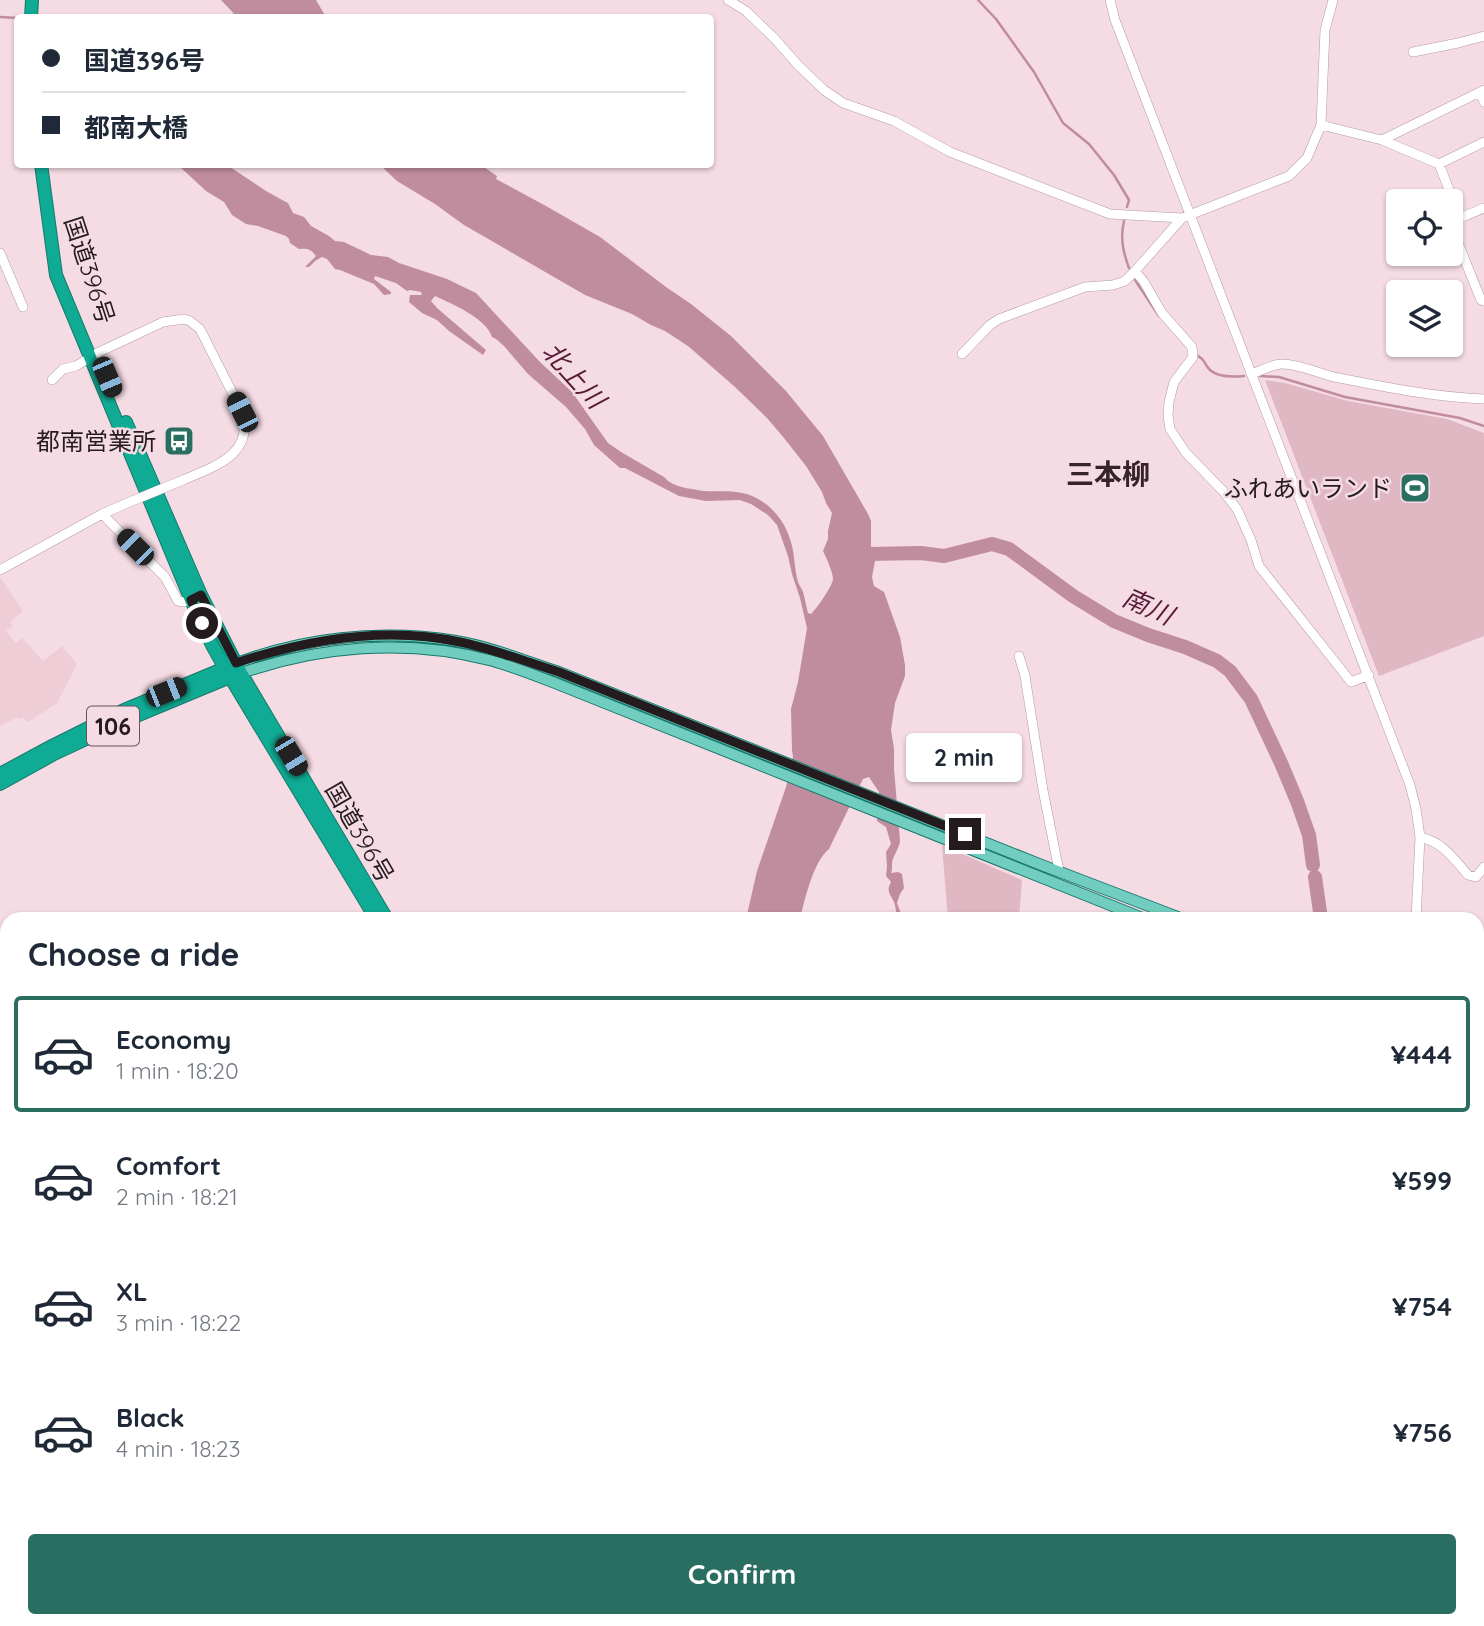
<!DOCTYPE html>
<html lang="en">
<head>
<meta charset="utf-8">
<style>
  :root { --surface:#fff; --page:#f6f6f7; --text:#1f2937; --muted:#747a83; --line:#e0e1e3; --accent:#2a6e61 }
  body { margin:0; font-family:Quicksand,"Noto Sans JP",sans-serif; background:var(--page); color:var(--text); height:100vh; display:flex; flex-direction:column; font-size:26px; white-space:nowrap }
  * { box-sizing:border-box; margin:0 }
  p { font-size:23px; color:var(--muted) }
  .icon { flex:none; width:38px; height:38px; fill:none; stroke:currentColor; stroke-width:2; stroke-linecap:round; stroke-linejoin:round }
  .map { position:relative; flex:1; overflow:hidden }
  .drawer { position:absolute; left:0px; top:912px; width:1484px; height:716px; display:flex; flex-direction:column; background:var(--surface); border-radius:21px 21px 0 0; box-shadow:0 2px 5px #0004 }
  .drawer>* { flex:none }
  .top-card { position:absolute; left:14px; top:14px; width:700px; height:154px; border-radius:7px; box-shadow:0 2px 5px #0004; display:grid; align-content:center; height:154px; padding:0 28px; background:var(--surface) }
  .fabs { position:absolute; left:1386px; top:189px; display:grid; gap:14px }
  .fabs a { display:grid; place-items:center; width:77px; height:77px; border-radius:7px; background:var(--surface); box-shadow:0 2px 5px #0004; font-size:35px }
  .end { position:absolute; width:32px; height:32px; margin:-16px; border:9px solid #241b1e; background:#fff; box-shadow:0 0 0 4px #fff }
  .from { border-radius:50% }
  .bubble { position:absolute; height:49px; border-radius:7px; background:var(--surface); box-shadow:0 2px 5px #0004; font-size:23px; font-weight:800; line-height:49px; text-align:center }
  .car { position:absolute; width:21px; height:42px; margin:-21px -10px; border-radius:9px; box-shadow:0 0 5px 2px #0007; background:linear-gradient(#222 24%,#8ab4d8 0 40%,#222 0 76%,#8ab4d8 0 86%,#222 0) }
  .top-card b { display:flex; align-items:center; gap:24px; height:66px; font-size:26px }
  .top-card b+b { border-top:2px solid var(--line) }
  .top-card i { width:18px; height:18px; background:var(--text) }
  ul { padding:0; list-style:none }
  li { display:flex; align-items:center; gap:21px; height:116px; margin:0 14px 10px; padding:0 14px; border:4px solid transparent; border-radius:7px }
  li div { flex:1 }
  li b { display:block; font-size:26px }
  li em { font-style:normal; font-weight:800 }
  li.on { border-color:var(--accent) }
  li>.icon { width:63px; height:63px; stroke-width:1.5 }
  h2 { padding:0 28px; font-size:32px; line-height:84px }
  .primary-button { display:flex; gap:14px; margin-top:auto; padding:14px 28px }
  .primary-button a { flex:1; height:80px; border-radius:7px; background:var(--accent); color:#fff; font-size:28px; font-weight:800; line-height:80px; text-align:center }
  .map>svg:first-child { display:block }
  .built { fill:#efcdd7 }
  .forest { fill:url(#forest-firs) }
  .park { fill:#e0b8c4 }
  .water { fill:#c08d9e }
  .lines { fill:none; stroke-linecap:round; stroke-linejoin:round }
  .stream { stroke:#c08d9e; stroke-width:2.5 }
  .river { stroke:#c08d9e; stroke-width:14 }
  .minor-casing { stroke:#b39ba2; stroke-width:10 }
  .major-casing { stroke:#17796b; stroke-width:12 }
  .highway-casing { stroke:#17796b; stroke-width:14 }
  .minor { stroke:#fff; stroke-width:9 }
  .major { stroke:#70cdbf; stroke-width:10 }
  .highway { stroke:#10ab94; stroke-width:12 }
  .minor-bridge-casing { stroke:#b39ba2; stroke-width:10; stroke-linecap:butt }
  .minor-bridge { stroke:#fff; stroke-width:9 }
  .route { stroke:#241b1e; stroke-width:9 }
  .labels { text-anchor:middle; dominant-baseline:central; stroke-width:5; stroke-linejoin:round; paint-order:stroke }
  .shield { fill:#f5dbe3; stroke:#635559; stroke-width:2 }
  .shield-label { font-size:23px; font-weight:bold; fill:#241b1e }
  .street-label { font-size:24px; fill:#241b1e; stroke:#f5dbe3 }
  .poi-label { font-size:24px; fill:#241b1e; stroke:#f5dbe3; text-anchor:end }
  .water-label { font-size:26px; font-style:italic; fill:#581b35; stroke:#f5dbe3 }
  .quarter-label { font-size:28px; font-weight:bold; fill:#37242a; stroke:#f5dbe3 }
</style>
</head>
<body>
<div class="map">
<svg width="1484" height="1626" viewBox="0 0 1484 1626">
  <defs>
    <pattern id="forest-firs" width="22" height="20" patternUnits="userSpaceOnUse" patternTransform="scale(1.75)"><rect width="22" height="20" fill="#cf9bac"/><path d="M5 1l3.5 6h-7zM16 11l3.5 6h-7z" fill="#a87e8b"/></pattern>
  </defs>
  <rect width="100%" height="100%" fill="#f5dbe3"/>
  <!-- built -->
  <path class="built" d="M0 577 23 611 10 622 13 626 6 631 16 643 22 638 43 661 62 646 77 664 57 703 28 722 23 717 20 719 16 718 0 726Z"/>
  <!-- forest -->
  <path class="forest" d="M7 1088V1225H0V1089Z
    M7 1360V1451L0 1444V1366Z
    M0 1525 7 1526V1580L0 1578Z
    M0 1603 7 1605V1620L124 1621 120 1626H0Z"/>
  <!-- park -->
  <path class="park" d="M1265 380 1285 383 1348 401 1447 419 1484 433V636L1379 676Z
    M942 845 1022 880 1019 919H948Z"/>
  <!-- water -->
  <path class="water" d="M221 0H316L326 17H237Z
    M178 165H227L266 191 284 201 288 203 293 213 304 217 311 226 329 236 335 241 344 242 371 255 388 257 399 263 447 279 476 293 540 362 572 392 608 443 621 452 664 477C674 488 688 488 703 491 718 492 732 490 747 494 768 501 784 519 790 539 795 553 794 568 798 582 801 589 800 585 803 592 805 599 806 606 808 613L811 614C817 608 832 587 833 579 833 572 826 557 823 551L828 539V531L832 513 826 503 822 492 806 466 784 438 767 418 735 387 688 346 665 331 651 325 632 314 585 295 464 225 435 204 397 181 380 165H481L497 176 496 179 546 206 600 237 666 287 691 304 731 336 786 391 823 436 868 514 871 521V546L875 561 872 577 874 586 884 592 900 637 905 665V676L895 703 891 730 894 749V769L900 841C899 848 895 853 893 859 891 864 893 868 891 873L898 872 902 874 904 888 900 894 897 903 903 919H897C896 914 896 907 894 902 890 893 886 892 891 882L886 876 887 866 886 852 891 844 886 827 877 821 879 792 869 777 863 779 829 849C813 862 805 899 800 919H746L757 871 786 787 793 757 792 750 791 709 798 682 807 628 800 598 792 574 788 556 777 525 768 515 751 504 740 500 706 501 679 496 625 468H620L594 445 585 429 566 407 528 374 504 346 496 339 492 337C486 318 452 304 435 296L431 301 437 308 486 350 483 355 449 331 437 320 422 313 409 302 410 295H422L421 292 410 290 407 291 396 283 375 276 374 279 391 292V294L384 295 374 284 340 270 335 269 327 259 322 257 315 261 309 267H305L316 256C311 249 307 248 299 249L290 243 289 239 286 236 258 226 246 224 232 215 224 202 206 191Z
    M599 1621V1620L681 1621 680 1626H598Z"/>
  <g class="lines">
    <!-- stream -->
    <path class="stream" d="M978 0 996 19 1034 72 1063 123 1089 144 1114 175 1129 200 1127 207
      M0 17 18 18
      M1124 221C1120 238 1123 252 1129 268
      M1135 280 1159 316
      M1194 354C1206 359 1203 363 1210 370 1219 378 1234 377 1244 376
      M1260 376 1279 377 1345 397 1460 418 1484 426
      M1090 1620V1626"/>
    <!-- river -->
    <path class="river" d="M857 551 868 554 921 553 944 556 992 544 1009 549 1073 596 1114 621 1148 635 1185 647 1217 661 1230 671 1251 699 1281 763 1297 801 1309 835 1313 865
      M1315 877 1321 919
      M1468 1620 1470 1626"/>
    <!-- minor casing -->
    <g class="minor-casing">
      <path id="minor" d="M728 0 746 11 775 39 798 65 824 90 843 103 894 121 950 152 1110 214 1182 218 1289 176 1307 158 1321 125 1325 30 1333 0
        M1110 0 1115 20 1410 785 1416 809 1420 837 1416 919
        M1413 52 1458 43 1484 36
        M1480 92 1484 102
        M1321 125 1382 140 1439 164 1460 218
        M1382 140 1484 90
        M1439 164 1484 142
        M1484 208 1460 218 1452 228 1481 300 1484 301
        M1182 218 1135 271 1144 282 1162 313 1192 347 1193 357 1174 382 1169 402 1168 416 1170 429 1186 453 1223 491 1237 509 1251 540 1259 566 1351 682 1369 675
        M0 253 23 307
        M962 354 990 325 999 319 1085 287 1113 285 1125 281 1135 271
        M1251 374C1261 371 1272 364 1282 364 1299 364 1318 373 1334 377 1384 387 1433 397 1484 399
        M52 380 63 369 76 366 97 353 163 322 184 319 190 321 200 329 242 412C255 455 213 467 183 480
        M102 514 165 577 178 601 184 602 194 599
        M0 570 102 514 125 504
        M1019 656 1025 676 1043 790 1059 871
        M1420 837C1443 842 1453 858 1468 875L1476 877 1484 867
        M1477 1088 1484 1086
        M1477 1240 1484 1237
        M1477 1354 1484 1355
        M1477 1383 1484 1382
        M0 1482 7 1488
        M1477 1501 1484 1510
        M1477 1582 1484 1593
        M0 1596H7
        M415 1620V1626
        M466 1620V1626
        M1309 1620 1335 1626
        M1454 1620 1458 1626
        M319 1626 320 1620
        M367 1626V1620
        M1280 1626 1282 1620
        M1371 1626 1373 1620"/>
    </g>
    <!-- major casing -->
    <g class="major-casing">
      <path id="major" d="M230 666C301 637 380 629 456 641 491 647 525 661 559 672L1039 864 1183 919
        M236 675C317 646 406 638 489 660 512 666 534 675 555 683L1145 919
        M1477 995H1484
        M1477 1008 1484 1009"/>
    </g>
    <!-- highway casing -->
    <g class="highway-casing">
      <path id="highway" d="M31 18 32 0
        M41 164 56 275 191 600 212 645 230 677 376 919
        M126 422 201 595 241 673 387 919
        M0 774 52 746 124 710 225 668
        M0 784 54 754 129 719 230 677
        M531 1620V1626
        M542 1620V1626"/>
    </g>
    <!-- minor -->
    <use href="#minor" class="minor"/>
    <!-- major -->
    <use href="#major" class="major"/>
    <!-- highway -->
    <use href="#highway" class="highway"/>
    <!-- minor-bridge casing -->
    <g class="minor-bridge-casing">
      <path id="minor-bridge" d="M125 504 183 480"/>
    </g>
    <!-- minor-bridge -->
    <use href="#minor-bridge" class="minor-bridge"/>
  </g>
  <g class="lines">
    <!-- route -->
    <path class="route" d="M202 623 191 600 201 595 236 663C308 639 386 626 460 642 494 649 526 662 559 672L965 834"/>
  </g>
  <!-- icons -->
  <defs>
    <g id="bus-square" transform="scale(1.575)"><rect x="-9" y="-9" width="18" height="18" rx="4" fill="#2a6e61" stroke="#f5dbe3"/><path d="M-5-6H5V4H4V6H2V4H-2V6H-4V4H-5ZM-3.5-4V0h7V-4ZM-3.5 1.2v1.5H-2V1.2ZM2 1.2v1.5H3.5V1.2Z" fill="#fff"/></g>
    <g id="stadium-square" transform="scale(1.575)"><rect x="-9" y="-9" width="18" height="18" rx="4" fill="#2a6e61" stroke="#f5dbe3"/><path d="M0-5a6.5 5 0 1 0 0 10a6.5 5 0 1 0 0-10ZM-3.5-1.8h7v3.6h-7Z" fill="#fff"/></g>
  </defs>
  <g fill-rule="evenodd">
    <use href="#bus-square" x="179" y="441"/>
    <use href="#stadium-square" x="1415" y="488"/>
  </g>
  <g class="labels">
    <!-- shield labels -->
    <rect class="shield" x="87" y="706.5" width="52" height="39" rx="5"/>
    <g class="shield-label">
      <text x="113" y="726">106</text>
    </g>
    <!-- street labels -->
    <g class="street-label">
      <text transform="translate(90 270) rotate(72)">国道396号</text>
      <text transform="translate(360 832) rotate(60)">国道396号</text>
    </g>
    <!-- poi labels -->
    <g class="poi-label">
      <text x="156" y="441">都南営業所</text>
      <text x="1392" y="488">ふれあいランド</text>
    </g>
    <!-- water labels -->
    <g class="water-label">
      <text transform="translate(574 375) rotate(48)">北上川</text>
      <text transform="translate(1148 606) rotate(24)">南川</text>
    </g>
    <!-- quarter labels -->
    <g class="quarter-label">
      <text x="1108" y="473">三本柳</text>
    </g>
  </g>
</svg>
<div class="fabs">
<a><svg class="icon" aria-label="locate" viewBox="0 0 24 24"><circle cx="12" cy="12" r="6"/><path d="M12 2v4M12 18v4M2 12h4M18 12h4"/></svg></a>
<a><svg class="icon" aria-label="layers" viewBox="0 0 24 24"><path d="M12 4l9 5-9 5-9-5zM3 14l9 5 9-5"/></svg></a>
</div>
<i class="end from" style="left:202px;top:623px"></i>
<i class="end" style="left:965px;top:834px"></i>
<div class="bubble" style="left:906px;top:733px;width:116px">2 min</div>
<i class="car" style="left:107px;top:377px;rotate:157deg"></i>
<i class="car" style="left:242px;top:412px;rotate:333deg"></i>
<i class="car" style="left:135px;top:547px;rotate:315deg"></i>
<i class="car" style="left:166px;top:692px;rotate:68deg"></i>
<i class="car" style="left:291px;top:756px;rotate:149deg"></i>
<div class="top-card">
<b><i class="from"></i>国道396号</b>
<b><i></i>都南大橋</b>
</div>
<section class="drawer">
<h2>Choose a ride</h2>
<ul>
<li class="on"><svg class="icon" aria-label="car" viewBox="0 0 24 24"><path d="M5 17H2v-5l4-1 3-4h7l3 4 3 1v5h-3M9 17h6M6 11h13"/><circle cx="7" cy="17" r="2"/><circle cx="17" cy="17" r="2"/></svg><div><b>Economy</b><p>1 min · 18:20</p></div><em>¥444</em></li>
<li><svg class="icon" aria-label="car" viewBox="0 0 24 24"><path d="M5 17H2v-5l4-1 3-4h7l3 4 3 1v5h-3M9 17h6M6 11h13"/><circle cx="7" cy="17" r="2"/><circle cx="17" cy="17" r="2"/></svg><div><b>Comfort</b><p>2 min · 18:21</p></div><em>¥599</em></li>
<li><svg class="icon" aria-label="car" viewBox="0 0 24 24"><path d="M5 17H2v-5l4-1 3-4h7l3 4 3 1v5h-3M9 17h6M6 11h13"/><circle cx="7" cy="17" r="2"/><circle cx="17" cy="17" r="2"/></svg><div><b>XL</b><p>3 min · 18:22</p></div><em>¥754</em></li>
<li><svg class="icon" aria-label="car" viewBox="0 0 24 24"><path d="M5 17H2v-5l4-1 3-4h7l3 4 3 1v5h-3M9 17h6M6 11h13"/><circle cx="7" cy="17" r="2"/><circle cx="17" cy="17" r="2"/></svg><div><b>Black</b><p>4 min · 18:23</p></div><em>¥756</em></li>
</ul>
<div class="primary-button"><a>Confirm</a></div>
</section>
</div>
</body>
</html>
